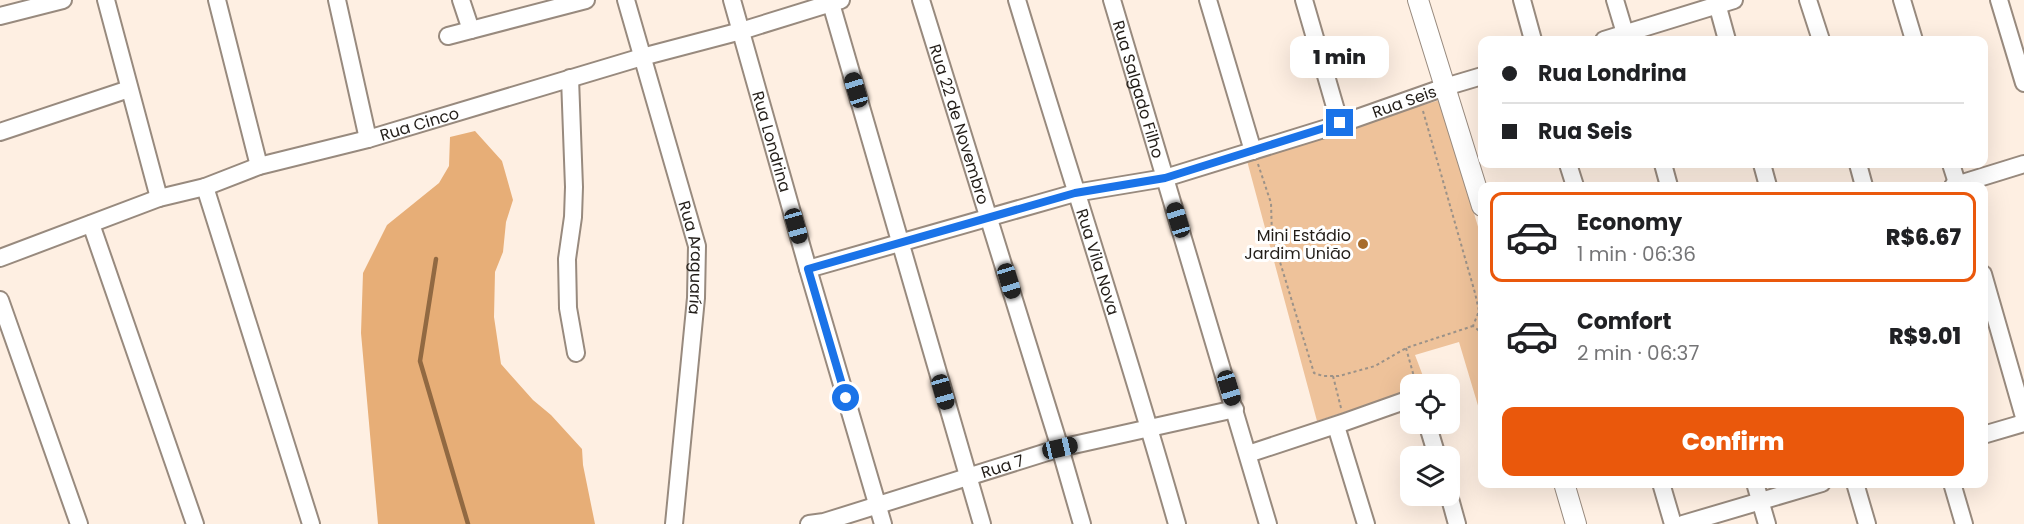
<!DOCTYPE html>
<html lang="en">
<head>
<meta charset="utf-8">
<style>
  :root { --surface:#fff; --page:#f6f6f6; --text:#202124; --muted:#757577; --line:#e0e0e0; --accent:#ea580c }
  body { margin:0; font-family:Poppins,sans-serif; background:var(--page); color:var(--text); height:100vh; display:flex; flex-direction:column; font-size:22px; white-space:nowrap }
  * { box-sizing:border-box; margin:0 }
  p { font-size:20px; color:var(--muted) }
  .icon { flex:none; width:33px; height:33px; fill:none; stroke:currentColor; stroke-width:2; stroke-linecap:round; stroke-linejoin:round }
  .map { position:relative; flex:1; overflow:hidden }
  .sheet { position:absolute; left:1478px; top:182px; width:510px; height:306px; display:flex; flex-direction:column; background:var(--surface); border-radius:12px; box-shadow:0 6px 24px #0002 }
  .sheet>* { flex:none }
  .guide { position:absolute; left:1478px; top:36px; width:510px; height:132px; border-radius:12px; box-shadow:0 6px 24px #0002; display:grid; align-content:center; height:132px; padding:0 24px; background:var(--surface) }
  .controls { position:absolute; left:1400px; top:374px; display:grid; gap:12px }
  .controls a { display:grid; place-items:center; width:60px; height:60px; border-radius:12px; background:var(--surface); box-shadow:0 6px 24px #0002; font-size:30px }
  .end { position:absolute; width:27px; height:27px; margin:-14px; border:8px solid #1a73e8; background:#fff; box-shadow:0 0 0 3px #fff }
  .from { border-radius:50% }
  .bubble { position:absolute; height:42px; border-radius:12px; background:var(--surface); box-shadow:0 6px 24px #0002; font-size:20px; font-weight:800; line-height:42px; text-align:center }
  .car { position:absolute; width:18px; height:36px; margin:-18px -9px; border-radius:8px; box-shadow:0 0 4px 2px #0007; background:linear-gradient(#222 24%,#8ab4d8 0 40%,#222 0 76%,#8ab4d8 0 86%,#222 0) }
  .guide b { display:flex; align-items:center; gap:21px; height:57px; font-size:22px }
  .guide b+b { border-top:2px solid var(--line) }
  .guide i { width:15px; height:15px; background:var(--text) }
  ul { padding:10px 0 0; list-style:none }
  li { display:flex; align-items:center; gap:18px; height:90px; margin:0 12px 9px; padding:0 12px; border:3px solid transparent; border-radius:12px }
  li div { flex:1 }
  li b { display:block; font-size:22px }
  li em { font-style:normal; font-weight:800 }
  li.on { border-color:var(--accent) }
  li>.icon { width:54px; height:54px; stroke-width:1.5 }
  .primary-button { display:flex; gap:12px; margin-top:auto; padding:12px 24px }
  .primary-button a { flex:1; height:69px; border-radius:12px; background:var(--accent); color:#fff; font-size:24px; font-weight:800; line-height:69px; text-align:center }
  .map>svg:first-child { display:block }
  .green { fill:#eec29a }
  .forest { fill:#e7ae77 }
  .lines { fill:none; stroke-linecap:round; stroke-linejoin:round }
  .stream { stroke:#916942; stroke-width:4.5 }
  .minor-casing { stroke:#988a7e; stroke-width:20 }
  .tertiary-casing { stroke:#988a7e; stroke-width:22 }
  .path { stroke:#9c9288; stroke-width:2; stroke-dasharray:3 3; stroke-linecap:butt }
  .minor { stroke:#fff; stroke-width:16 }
  .tertiary { stroke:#fff; stroke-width:20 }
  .route { stroke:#1a73e8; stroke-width:8 }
  .poi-dot { fill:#a76c2c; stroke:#fff; stroke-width:2 }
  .labels { text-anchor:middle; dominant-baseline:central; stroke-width:6; stroke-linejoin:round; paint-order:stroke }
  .street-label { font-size:16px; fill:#221d18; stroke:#fff }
  .poi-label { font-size:16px; fill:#221d18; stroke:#fff; text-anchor:end }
</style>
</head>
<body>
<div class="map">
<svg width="2024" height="524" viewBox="0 0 2024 524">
  <rect width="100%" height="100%" fill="#feefe2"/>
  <!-- green -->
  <path class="green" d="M1440 100 1482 240V419L1459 342 1415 355 1426 384H1410V391L1317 421 1246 157Z"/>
  <!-- forest -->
  <path class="forest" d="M475 131 502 161 513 200 506 222 503 252 495 272 494 317 501 364 533 400 551 415 582 449 583 465 595 524H378L361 333 363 273 387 225 439 183 449 166 450 137Z"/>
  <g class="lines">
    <!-- stream -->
    <path class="stream" d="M436 259 420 361 468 524"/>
    <!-- minor casing -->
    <g class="minor-casing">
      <g id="minor">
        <path d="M106 0 159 198"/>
        <path d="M217 0 259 166"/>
        <path d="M337 0 368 139"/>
        <path d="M461 0 471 30"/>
        <path id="s1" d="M626 0 697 246 696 298 674 524"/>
        <path id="s2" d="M732 0 808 269 883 524"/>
        <path d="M830 0 982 524"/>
        <path id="s3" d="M921 0 1060 448 1082 524"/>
        <path id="s4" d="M1017 0C1070 175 1127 348 1177 524"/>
        <path id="s5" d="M1112 0 1268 524"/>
        <path d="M1208 0 1253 151"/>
        <path d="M1304 0 1340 124"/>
        <path d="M1522 0 1533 40"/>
        <path d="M1615 0 1627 40"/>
        <path d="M1716 0 1727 40"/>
        <path d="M1808 0 1821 40"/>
        <path d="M1902 0 1914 40"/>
        <path d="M1999 0 2024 83"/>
        <path d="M0 16 63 0"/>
        <path d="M448 36 586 0"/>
        <path d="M1604 40 1734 0"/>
        <path d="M570 78 574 187 573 217 567 259 568 308 576 353"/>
        <path d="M0 132 129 89"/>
        <path d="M1568 164 1575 186"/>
        <path d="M1663 164 1669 186"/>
        <path d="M1762 164 1768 186"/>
        <path d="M1858 164 1864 186"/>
        <path d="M1951 164 1958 186"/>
        <path d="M1953 186 2024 164"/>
        <path d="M205 187 311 524"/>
        <path d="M91 224 195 524"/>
        <path id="s6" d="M0 258 159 198 205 187 259 166 368 139 642 57 741 31 841 0"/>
        <path id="s7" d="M808 269 1075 193 1165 178 1340 124 1445 87 1482 76"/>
        <path d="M1983 274 2024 417"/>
        <path d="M0 300 79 524"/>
        <path d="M1427 423 1437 456"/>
        <path d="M1336 426 1366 524"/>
        <path d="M1983 435 2024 423"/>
        <path d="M1248 454 1345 422 1410 399"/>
        <path d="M1661 483 1673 524"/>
        <path d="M1755 483 1767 524"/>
        <path d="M1855 483 1867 524"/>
        <path d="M1952 483 1964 524"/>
        <path d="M1449 495 1457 524"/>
        <path id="s8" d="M809 524 824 522 1060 448 1235 409"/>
        <path d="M1683 524 1822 483"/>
      </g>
    </g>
    <!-- tertiary casing -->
    <g class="tertiary-casing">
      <path id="tertiary" d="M1418 0 1482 206
        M1564 483 1576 524"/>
    </g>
    <!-- path -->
    <path class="path" d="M1423 111 1475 293 1479 311 1473 326 1482 333
      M1258 164 1271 203 1272 236 1314 373 1323 376H1339L1375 366 1406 348 1473 326
      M1406 348 1416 384
      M1333 376 1341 408"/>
    <!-- minor -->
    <use href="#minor" class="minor"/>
    <!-- tertiary -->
    <use href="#tertiary" class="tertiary"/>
  </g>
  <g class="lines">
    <!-- route -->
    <path class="route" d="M846 398 808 269 1075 193 1165 178 1340 123"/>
  </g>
  <!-- markers -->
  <circle class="poi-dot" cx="1363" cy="244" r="6"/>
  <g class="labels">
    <!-- street labels -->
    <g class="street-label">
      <text stroke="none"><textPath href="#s5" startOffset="93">Rua Salgado Filho</textPath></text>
      <text stroke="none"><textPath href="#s7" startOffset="620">Rua Seis</textPath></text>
      <text stroke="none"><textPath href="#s6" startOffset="441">Rua Cinco</textPath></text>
      <text stroke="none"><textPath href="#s3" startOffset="130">Rua 22 de Novembro</textPath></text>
      <text stroke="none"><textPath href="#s2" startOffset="147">Rua Londrina</textPath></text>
      <text stroke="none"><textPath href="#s1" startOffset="267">Rua Araguaría</textPath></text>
      <text stroke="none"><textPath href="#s4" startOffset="274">Rua Vila Nova</textPath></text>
      <text stroke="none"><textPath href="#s8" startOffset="202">Rua 7</textPath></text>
    </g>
    <!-- poi labels -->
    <g class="poi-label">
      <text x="1351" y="235">Mini Estádio<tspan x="1351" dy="18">Jardim União</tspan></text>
    </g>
  </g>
</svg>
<div class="controls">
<a><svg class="icon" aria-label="locate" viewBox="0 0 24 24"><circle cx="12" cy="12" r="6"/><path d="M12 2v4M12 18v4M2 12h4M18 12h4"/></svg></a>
<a><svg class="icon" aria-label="layers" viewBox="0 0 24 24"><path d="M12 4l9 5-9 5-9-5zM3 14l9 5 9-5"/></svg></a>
</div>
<i class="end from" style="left:846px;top:398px"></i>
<i class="end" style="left:1340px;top:123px"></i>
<div class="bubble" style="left:1290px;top:36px;width:99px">1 min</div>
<i class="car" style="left:856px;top:90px;rotate:343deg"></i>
<i class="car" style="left:1178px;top:220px;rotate:343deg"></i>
<i class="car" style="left:796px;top:226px;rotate:164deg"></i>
<i class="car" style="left:1009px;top:281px;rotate:163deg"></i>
<i class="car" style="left:1229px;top:388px;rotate:163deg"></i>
<i class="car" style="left:943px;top:392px;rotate:164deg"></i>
<i class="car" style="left:1060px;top:448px;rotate:77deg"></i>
<div class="guide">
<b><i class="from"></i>Rua Londrina</b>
<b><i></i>Rua Seis</b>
</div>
<section class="sheet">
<ul>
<li class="on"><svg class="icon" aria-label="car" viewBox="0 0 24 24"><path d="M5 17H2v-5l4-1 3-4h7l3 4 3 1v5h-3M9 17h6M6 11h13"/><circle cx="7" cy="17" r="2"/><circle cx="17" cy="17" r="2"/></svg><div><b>Economy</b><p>1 min · 06:36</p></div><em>R$6.67</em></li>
<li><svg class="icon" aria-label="car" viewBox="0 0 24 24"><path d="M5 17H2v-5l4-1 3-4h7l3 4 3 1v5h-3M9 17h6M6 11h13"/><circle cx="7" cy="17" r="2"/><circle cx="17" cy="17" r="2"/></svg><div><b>Comfort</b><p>2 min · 06:37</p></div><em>R$9.01</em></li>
</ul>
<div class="primary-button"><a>Confirm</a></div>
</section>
</div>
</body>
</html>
